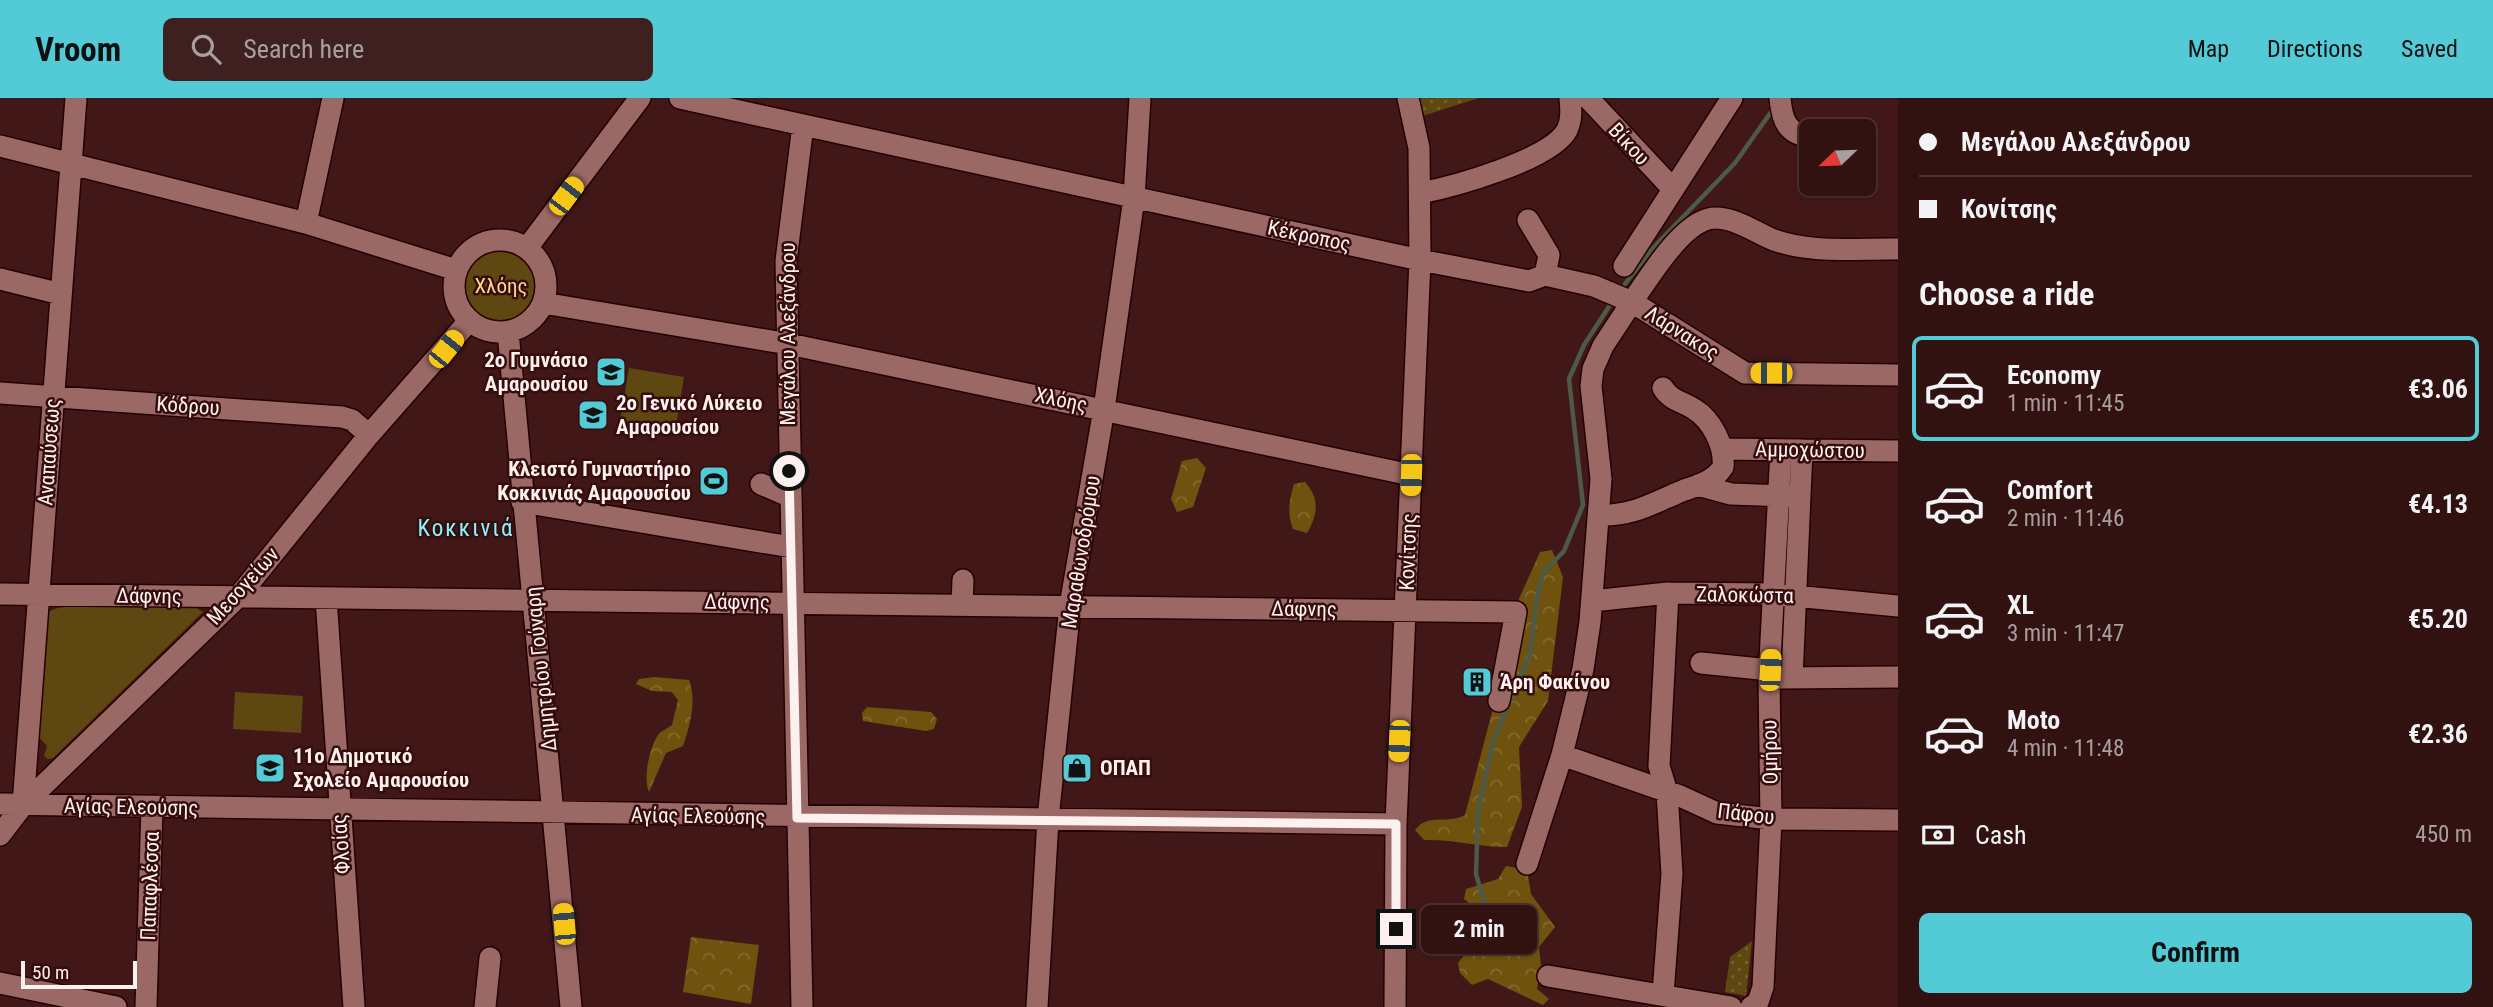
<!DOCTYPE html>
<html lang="en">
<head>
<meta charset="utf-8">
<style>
  :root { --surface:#311211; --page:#3d201f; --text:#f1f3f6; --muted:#a89e9f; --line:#4c3231; --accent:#52cbd7 }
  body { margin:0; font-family:"Roboto Condensed",sans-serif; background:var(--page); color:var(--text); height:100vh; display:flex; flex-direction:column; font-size:26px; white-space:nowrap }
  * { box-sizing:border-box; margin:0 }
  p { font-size:23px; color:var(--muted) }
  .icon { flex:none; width:38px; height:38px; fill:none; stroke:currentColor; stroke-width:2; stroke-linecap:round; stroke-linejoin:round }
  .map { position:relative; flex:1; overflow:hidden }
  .sheet { display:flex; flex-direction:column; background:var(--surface); width:595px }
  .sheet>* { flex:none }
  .top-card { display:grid; align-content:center; height:154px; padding:0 21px; background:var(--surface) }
  .needle { width:46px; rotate:247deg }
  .fabs { position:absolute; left:1799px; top:21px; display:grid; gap:14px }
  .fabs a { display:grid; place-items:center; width:77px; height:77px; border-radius:10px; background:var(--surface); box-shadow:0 2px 5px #0004,0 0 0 2px var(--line); font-size:35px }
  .scale { position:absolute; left:21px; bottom:18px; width:116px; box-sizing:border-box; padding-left:7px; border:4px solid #fdf1f0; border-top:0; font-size:19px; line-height:24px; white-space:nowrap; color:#fdf1f0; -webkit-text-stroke:5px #360d0d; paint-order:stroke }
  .end { position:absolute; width:32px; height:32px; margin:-16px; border:9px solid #fdf1f0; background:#111; box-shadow:0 0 0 4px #111 }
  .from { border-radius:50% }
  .bubble { position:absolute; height:49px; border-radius:10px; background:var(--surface); box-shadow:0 2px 5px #0004,0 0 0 2px var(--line); font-size:23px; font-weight:700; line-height:49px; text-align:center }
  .car { position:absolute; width:21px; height:42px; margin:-21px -10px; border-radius:9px; box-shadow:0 0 5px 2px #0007; background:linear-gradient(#f5c518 24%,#345 0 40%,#f5c518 0 76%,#345 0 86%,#f5c518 0) }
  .top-card b { display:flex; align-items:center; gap:24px; height:66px; font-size:26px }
  .top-card b+b { border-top:2px solid var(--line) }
  .top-card i { width:18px; height:18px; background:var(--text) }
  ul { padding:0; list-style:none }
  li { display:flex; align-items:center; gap:21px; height:105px; margin:0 14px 10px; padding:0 7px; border:4px solid transparent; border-radius:10px }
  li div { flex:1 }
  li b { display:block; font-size:26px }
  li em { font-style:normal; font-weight:700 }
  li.on { border-color:var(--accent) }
  li>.icon { width:63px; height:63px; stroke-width:1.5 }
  h2 { padding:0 21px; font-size:32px; line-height:84px }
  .pay { display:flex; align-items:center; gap:18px; height:77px; padding:0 21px; font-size:26px }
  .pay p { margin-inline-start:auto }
  .action { display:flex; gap:14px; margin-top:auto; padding:14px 21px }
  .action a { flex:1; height:80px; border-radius:10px; background:var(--accent); color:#111; font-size:28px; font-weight:700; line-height:80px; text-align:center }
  header { display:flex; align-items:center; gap:42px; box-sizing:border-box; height:98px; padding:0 35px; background:var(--accent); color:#111 }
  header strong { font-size:33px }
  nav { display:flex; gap:38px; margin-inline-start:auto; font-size:24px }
  .search { width:490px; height:63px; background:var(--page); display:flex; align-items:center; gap:18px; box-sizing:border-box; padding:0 24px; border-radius:10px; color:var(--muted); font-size:26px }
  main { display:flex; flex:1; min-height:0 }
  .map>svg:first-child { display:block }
  .grass { fill:url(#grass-dots) }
  .forest { fill:url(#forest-crowns) }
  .park { fill:#5f4711 }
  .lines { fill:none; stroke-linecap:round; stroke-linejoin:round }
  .stream { stroke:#4d5a49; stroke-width:4.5 }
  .minor-casing { stroke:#260103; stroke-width:24 }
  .minor { stroke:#9b6965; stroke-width:21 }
  .route { stroke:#fdf1f0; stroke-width:9 }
  .labels { text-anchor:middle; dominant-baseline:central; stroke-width:5; stroke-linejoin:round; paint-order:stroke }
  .street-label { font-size:21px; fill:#fdf1f0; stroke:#360d0d }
  .park-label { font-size:21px; fill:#ffd88a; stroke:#360d0d }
  .poi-label { font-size:21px; font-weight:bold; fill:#fdf1f0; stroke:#360d0d; text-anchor:start }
  .neighbourhood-label { font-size:23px; letter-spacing:2px; fill:#89f3fe; stroke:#360d0d }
</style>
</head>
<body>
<header>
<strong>Vroom</strong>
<div class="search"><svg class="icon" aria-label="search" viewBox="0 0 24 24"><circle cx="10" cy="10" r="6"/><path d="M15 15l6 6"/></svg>Search here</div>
<nav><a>Map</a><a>Directions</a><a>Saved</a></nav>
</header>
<main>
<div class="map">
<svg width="1898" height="909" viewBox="0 0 1898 909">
  <defs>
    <pattern id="grass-dots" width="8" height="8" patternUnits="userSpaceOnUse" patternTransform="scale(1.75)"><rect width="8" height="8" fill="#5f4711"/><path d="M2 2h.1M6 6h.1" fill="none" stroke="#776234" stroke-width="1.8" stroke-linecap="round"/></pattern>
    <pattern id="forest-crowns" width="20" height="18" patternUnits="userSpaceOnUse" patternTransform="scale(1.75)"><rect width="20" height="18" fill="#6e520d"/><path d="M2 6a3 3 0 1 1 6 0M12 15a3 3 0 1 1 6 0" fill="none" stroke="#846b31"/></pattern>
  </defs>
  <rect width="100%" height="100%" fill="#411817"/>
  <!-- grass -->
  <path class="grass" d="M1412 0H1479L1419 19Z
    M1752 843 1746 898 1725 894 1730 859Z"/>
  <!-- forest -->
  <path class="forest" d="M1197 360 1206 370 1193 409 1177 414 1171 401 1182 363Z
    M1305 384C1320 401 1318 416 1307 435L1293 431C1287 416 1289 402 1294 386Z
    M1552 452 1563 479 1548 603 1519 649 1522 709 1507 749C1479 749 1452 741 1424 742L1415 732C1429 714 1448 727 1465 717L1496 599 1521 523 1518 503 1540 454Z
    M654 579 689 582C697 603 690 627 683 648L666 655 649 694C643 680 649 651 658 637 661 633 668 630 672 627L678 602 672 594 652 593 636 586 639 581Z
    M867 609 931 614 937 621 934 631 926 633 863 623 862 615Z
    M1506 768 1527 772 1531 796 1555 829 1539 849 1541 867 1537 891 1549 901 1543 907 1488 881 1472 887 1460 875 1458 865 1482 834 1483 816 1464 801 1466 791 1498 781Z
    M691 839 759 847 751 906 683 894Z"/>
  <!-- park -->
  <path class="park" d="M463 188a37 37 0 1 1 74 0a37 37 0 1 1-74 0Z
    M629 270 684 279 675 334 620 324Z
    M110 505 192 507 203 514 53 660 48 661 44 658 47 648 38 638 46 515C62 504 91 511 110 505Z
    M235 594 303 598 301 635 233 631Z"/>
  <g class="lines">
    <!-- stream -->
    <path class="stream" d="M1625 186 1652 151 1735 65 1771 14
      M1502 846 1488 817 1476 776 1478 713 1494 640 1530 557 1537 499 1543 475 1564 453 1583 407 1569 281 1584 247 1612 204"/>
    <!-- minor casing -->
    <g class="minor-casing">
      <path id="minor" d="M680 0 1420 162 1529 183 1545 177 1594 188 1632 204C1649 180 1679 129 1708 121 1729 115 1756 135 1774 142 1813 156 1858 150 1898 151
        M1588 0 1672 90
        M1780 0C1782 23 1787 36 1811 39
        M0 48 306 125 456 172
        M1420 95C1452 89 1551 62 1567 32 1572 22 1571 11 1570 0
        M1528 122 1549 157 1545 177
        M306 125 333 0
        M454 188a46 46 0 1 1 92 0a46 46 0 1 1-92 0Z
        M527 150 640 0
        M1624 168 1732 0
        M0 181 61 196
        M543 205 789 246 1411 377
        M508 234 571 909
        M0 295 342 319 352 322 369 337
        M1722 351 1898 353
        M761 386 789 398
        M1698 387 1731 396 1791 398
        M522 404 791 449
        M1600 417C1633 418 1653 405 1682 393 1698 387 1713 384 1723 369 1725 348 1712 322 1694 311 1682 303 1671 303 1663 290
        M0 496 1516 514 1499 603
        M326 500 354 909
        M1592 503 1668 495 1774 496 1898 508
        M962 507 963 482
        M1701 565 1770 572
        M1778 580 1898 579
        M1792 580 1802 352
        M1562 657 1680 698 1717 715 1771 721 1898 722
        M0 706 1396 726
        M23 707 76 0
        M0 737 23 707 238 499 369 337 469 223
        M1527 766 1562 657 1583 571 1590 524 1601 381 1591 288 1593 271 1603 248 1632 204 1745 275 1898 277
        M1548 878 1731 909
        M0 885 116 909
        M1663 896 1672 776 1667 694 1659 668 1668 495
        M146 909 152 708
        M485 909 490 860
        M802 909 786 163 803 27
        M1037 909 1048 721 1070 508 1104 311 1134 100 1140 0
        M1395 909 1396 726 1420 162 1419 50 1408 0
        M1751 909 1758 904 1763 889 1771 721 1769 581 1781 352"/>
    </g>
    <!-- minor -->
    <use href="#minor" class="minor"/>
  </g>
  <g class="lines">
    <!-- route -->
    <path class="route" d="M789 373 797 720 1396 726V831"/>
  </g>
  <!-- icons -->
  <defs>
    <g id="school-square" transform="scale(1.575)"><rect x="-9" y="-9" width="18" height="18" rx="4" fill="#52cbd7" stroke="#360d0d"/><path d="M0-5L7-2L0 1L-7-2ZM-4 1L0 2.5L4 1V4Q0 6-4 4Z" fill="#111"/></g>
    <g id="stadium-square" transform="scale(1.575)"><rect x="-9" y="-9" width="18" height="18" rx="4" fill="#52cbd7" stroke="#360d0d"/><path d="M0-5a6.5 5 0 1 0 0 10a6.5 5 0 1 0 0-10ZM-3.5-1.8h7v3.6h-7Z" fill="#111"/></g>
    <g id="building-square" transform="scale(1.575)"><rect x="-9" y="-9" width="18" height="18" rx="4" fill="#52cbd7" stroke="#360d0d"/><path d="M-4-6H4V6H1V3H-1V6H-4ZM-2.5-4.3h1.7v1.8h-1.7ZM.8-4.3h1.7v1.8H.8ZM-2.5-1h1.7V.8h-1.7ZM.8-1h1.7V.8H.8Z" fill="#111"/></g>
    <g id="shop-square" transform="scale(1.575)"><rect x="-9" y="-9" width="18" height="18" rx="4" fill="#52cbd7" stroke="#360d0d"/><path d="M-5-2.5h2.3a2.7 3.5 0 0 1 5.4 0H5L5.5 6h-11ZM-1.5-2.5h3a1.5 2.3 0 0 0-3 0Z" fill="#111"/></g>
  </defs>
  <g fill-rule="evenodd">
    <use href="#school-square" x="611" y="274"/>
    <use href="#school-square" x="593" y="317"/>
    <use href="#stadium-square" x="714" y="383"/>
    <use href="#building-square" x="1477" y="584"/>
    <use href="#school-square" x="270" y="670"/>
    <use href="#shop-square" x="1077" y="670"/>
  </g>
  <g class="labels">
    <!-- street labels -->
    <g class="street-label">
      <text transform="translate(1629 46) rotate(47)">Βίκου</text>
      <text transform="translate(1309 138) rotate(12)">Κέκροπος</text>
      <text transform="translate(1682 235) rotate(32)">Λάρνακος</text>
      <text transform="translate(788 236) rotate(-90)">Μεγάλου Αλεξάνδρου</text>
      <text transform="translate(1061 302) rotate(12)">Χλόης</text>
      <text transform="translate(188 308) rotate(4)">Κόδρου</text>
      <text transform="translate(1810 352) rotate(1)">Αμμοχώστου</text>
      <text transform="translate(49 354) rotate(-86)">Αναπαύσεως</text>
      <text transform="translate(1081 454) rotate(-81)">Μαραθωνοδρόμου</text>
      <text transform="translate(1408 454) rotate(-88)">Κονίτσης</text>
      <text transform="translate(243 488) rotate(-48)">Μεσογείων</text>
      <text transform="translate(1745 497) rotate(1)">Ζαλοκώστα</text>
      <text transform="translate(149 498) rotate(1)">Δάφνης</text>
      <text transform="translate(737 504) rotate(1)">Δάφνης</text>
      <text transform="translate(1304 511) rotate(1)">Δάφνης</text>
      <text transform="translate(541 571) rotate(-96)">Δημητρίου Γούναρη</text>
      <text transform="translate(1770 654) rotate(-91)">Ομήρου</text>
      <text transform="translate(131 709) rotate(1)">Αγίας Ελεούσης</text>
      <text transform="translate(1746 716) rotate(7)">Πάφου</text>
      <text transform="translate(698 718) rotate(1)">Αγίας Ελεούσης</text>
      <text transform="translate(341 746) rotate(-94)">Φλοίας</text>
      <text transform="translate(150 788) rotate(-88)">Παπαφλέσσα</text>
    </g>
    <!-- park labels -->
    <g class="park-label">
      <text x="501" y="188">Χλόης</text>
    </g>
    <!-- poi labels -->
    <g class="poi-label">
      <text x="588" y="262" text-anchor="end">2ο Γυμνάσιο<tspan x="588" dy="24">Αμαρουσίου</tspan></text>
      <text x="616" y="305">2ο Γενικό Λύκειο<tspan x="616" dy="24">Αμαρουσίου</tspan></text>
      <text x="691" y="371" text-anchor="end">Κλειστό Γυμναστήριο<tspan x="691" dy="24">Κοκκινιάς Αμαρουσίου</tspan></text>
      <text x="1500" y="584">Άρη Φακίνου</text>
      <text x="293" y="658">11ο Δημοτικό<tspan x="293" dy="24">Σχολείο Αμαρουσίου</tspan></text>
      <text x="1100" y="670">ΟΠΑΠ</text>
    </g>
    <!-- neighbourhood labels -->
    <g class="neighbourhood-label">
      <text x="466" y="430">Κοκκινιά</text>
    </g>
  </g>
</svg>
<div class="fabs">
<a><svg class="needle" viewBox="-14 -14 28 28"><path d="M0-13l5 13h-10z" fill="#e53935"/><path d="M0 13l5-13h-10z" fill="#a89e9f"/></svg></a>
</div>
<div class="scale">50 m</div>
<i class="end from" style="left:789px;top:373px"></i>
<i class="end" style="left:1396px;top:831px"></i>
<div class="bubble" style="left:1421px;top:807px;width:116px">2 min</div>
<i class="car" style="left:566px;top:98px;rotate:37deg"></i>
<i class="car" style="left:446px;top:251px;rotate:39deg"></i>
<i class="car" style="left:1771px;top:275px;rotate:270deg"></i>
<i class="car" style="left:1411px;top:377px;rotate:182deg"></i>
<i class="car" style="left:1770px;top:572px;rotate:3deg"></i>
<i class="car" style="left:1399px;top:643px;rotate:183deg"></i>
<i class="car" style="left:564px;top:826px;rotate:355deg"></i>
</div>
<section class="sheet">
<div class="top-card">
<b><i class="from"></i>Μεγάλου Αλεξάνδρου</b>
<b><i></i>Κονίτσης</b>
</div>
<h2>Choose a ride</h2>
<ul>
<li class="on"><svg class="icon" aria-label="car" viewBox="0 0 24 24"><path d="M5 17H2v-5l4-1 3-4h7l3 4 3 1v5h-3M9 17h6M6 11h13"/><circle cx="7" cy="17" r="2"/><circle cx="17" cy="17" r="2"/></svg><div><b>Economy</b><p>1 min · 11:45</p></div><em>€3.06</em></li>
<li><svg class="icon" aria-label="car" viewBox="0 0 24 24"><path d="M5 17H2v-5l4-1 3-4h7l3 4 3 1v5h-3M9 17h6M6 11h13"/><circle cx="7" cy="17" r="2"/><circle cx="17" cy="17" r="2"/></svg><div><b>Comfort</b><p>2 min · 11:46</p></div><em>€4.13</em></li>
<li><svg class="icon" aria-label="car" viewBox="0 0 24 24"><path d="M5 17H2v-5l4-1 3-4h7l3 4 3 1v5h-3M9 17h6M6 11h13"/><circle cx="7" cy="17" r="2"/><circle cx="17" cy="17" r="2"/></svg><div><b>XL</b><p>3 min · 11:47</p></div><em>€5.20</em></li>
<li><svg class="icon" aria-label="car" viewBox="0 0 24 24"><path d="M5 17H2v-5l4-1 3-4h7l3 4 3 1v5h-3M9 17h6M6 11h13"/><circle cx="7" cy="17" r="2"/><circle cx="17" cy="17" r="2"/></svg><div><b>Moto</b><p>4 min · 11:48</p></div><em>€2.36</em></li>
</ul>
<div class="pay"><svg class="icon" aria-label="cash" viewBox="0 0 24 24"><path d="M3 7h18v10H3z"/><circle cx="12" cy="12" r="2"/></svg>Cash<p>450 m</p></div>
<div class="action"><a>Confirm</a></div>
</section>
</main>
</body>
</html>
